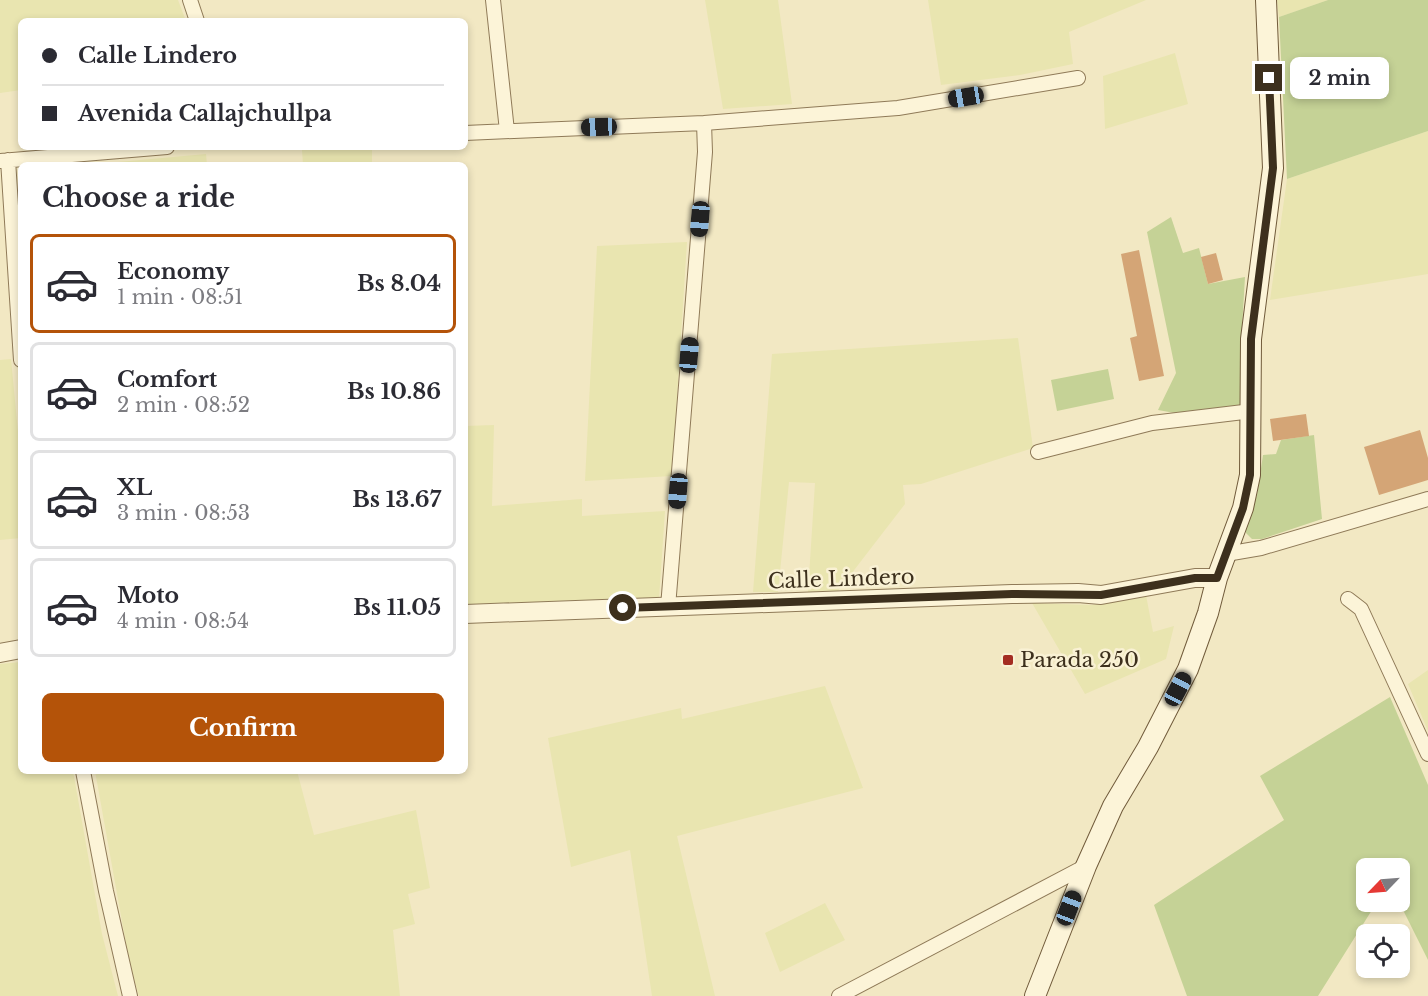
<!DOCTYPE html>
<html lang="en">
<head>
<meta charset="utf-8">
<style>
  :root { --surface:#fff; --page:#f7f7f7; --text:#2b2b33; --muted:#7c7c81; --line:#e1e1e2; --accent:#b45309 }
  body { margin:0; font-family:"Libre Baskerville",serif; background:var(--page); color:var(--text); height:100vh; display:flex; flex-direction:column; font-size:22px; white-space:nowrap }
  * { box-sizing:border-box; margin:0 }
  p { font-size:20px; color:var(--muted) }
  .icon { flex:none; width:33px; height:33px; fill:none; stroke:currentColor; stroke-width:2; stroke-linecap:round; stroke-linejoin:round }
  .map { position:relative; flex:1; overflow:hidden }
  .panel { position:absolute; left:18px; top:162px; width:450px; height:612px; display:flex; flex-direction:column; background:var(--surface); border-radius:9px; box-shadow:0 3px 9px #0003 }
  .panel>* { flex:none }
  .guide { position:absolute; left:18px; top:18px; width:450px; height:132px; border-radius:9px; box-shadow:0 3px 9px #0003; display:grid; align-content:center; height:132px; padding:0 24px; background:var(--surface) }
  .needle { width:39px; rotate:245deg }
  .tools { position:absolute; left:1356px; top:858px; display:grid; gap:12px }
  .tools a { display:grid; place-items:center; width:54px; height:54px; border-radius:9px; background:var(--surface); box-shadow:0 3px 9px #0003; font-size:30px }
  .end { position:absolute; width:27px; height:27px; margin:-14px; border:8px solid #3d301d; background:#fff; box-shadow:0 0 0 3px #fff }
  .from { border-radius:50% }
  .bubble { position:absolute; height:42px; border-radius:9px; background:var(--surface); box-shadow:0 3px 9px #0003; font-size:20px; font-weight:700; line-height:42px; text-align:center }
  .car { position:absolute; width:18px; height:36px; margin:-18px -9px; border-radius:8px; box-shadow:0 0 4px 2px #0007; background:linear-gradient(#222 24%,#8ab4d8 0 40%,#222 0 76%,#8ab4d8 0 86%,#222 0) }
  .guide b { display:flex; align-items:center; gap:21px; height:57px; font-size:22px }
  .guide b+b { border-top:2px solid var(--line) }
  .guide i { width:15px; height:15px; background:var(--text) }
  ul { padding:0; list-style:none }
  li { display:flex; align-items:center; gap:18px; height:99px; margin:0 12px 9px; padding:0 12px; border:3px solid var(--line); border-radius:9px }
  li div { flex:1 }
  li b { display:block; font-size:22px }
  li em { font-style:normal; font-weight:700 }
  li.on { border-color:var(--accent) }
  li>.icon { width:54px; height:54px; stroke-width:1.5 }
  h2 { padding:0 24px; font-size:27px; line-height:72px }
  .primary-button { display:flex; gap:12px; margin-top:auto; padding:12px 24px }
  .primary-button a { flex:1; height:69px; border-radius:9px; background:var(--accent); color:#fff; font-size:24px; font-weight:700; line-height:69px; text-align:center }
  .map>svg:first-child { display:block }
  .farmland { fill:#e9e5b0 }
  .green { fill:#c5d296 }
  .building { fill:#d4a576 }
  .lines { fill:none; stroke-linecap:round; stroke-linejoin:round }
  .minor-casing { stroke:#8f7a58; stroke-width:16 }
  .tertiary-casing { stroke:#8f7a58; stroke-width:20 }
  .secondary-casing { stroke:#715b3b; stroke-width:22 }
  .minor { stroke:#fcf4d8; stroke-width:14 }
  .tertiary { stroke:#fcf4d8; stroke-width:18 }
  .secondary { stroke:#fcf4d8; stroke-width:20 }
  .route { stroke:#3d301d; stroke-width:8 }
  .poi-dot { fill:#a42d22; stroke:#f9f1d4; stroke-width:2 }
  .labels { text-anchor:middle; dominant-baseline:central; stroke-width:5; stroke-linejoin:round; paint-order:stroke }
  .street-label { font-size:21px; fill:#3d301d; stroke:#f9f1d4 }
  .poi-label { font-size:21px; fill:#3d301d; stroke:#f9f1d4; text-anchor:start }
</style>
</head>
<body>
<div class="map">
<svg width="1428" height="996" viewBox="0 0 1428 996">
  <rect width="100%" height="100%" fill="#f2e8c3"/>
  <!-- farmland -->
  <path class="farmland" d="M0 0H178L186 21H21V90L0 93Z
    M705 0H778L792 104 723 109Z
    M928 0H1146L1069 32 1073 64 1020 75 941 85Z
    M1277 0H1328L1279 17Z
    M1175 53 1188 104 1105 129 1103 76Z
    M1428 131V274L1270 300 1287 179Z
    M372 147V165H303L302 150Z
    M206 154 207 165H107V163Z
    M687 242 672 476 585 481 597 246Z
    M1018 338 1033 448 921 484 903 485 905 504 838 591 808 592 815 483 789 482 778 592H753L772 354Z
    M11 359 21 463V538L0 540V360Z
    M494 425 492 506 582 499V516L665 511 659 599 581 600 465 605V426Z
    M1146 595 1153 632 1174 626 1166 659 1085 694 1032 603 1092 605Z
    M21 662V771H73L102 934 118 996H0V664Z
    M1428 670V731L1408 684Z
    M825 686 863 788 677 836 715 996H652L630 850 571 867 548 738 681 708 682 719Z
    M95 771H297L314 835 416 810 430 888 408 894 415 924 393 930 400 996H139L130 966Z
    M825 903 845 940 780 972 765 933Z"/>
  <!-- green -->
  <path class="green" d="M1328 0H1428V131L1287 179 1279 17Z
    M1171 217 1183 253 1199 248 1208 284 1245 277 1241 345 1243 397 1238 407 1180 414 1158 410 1176 373 1147 232Z
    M1108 369 1114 399 1057 411 1051 380Z
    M1314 435 1322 519 1262 539H1252L1246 533V524L1257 495 1263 455 1276 454 1281 440Z
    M1390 697 1428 785V960L1399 902 1400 868H1366V902H1377L1318 996H1187L1154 905 1284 820 1260 776Z"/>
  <!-- building -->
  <path class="building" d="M1139 250 1164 376 1139 381 1130 338 1137 336 1121 254Z
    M1216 253 1223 280 1208 284 1201 257Z
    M1306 414 1309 436 1273 441 1270 419Z
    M1420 430 1428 458V480L1379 495 1364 447Z"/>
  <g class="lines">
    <!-- minor casing -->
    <g class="minor-casing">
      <path id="minor" d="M190 0 197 21
        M493 0 507 131
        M465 133 704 123 898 108 1078 78
        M8 160 21 360
        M0 161 167 147
        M1038 452 1152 423 1252 411
        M1226 554 1261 548 1428 499
        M1348 599 1361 609 1428 754
        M668 607 705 152 704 123
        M83 771 106 891 130 996
        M839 996 1086 866"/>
    </g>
    <!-- tertiary casing -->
    <g class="tertiary-casing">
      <path id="tertiary" d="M465 614 1012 594 1078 593 1101 595 1195 578H1217
        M0 653 21 649"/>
    </g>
    <!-- secondary casing -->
    <g class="secondary-casing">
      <path id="secondary" d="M1035 996 1086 866 1113 806 1148 747 1188 669 1208 613 1217 578 1243 508 1250 475 1251 339 1273 168 1266 0"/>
    </g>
    <!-- minor -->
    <use href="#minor" class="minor"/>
    <!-- tertiary -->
    <use href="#tertiary" class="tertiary"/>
    <!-- secondary -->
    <use href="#secondary" class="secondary"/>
  </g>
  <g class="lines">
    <!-- route -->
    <path class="route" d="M623 608 1012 594 1101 595 1195 578H1217L1243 508 1250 475 1251 339 1273 168 1269 78"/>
  </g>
  <!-- markers -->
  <rect class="poi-dot" x="1002" y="654" width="12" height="12" rx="3"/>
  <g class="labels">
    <!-- street labels -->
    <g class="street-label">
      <text transform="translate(841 579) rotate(-2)">Calle Lindero</text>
    </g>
    <!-- poi labels -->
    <g class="poi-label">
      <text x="1020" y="660">Parada 250</text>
    </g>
  </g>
</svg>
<div class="tools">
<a><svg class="needle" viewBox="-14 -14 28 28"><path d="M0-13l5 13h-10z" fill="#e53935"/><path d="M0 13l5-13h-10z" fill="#7c7c81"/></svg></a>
<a><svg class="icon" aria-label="locate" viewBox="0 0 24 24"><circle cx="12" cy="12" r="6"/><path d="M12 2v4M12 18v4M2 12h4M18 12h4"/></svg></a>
</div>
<i class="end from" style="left:623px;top:608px"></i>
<i class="end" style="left:1269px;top:78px"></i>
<div class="bubble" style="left:1290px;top:57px;width:99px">2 min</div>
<i class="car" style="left:966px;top:97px;rotate:261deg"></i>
<i class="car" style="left:599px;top:127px;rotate:268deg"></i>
<i class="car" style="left:700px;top:219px;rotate:185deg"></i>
<i class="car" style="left:689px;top:355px;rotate:5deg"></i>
<i class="car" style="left:678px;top:491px;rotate:185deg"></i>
<i class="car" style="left:1178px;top:689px;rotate:28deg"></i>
<i class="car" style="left:1069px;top:908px;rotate:21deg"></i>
<div class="guide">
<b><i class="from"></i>Calle Lindero</b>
<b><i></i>Avenida Callajchullpa</b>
</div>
<section class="panel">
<h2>Choose a ride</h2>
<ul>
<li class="on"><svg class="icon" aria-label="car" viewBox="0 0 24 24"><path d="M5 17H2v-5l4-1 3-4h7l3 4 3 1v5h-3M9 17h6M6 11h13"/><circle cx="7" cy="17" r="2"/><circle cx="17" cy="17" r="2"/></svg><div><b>Economy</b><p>1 min · 08:51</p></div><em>Bs 8.04</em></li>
<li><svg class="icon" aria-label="car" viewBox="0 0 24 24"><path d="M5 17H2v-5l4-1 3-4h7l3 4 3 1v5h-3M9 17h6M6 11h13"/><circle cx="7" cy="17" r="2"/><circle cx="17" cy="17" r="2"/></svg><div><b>Comfort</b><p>2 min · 08:52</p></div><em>Bs 10.86</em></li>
<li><svg class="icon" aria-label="car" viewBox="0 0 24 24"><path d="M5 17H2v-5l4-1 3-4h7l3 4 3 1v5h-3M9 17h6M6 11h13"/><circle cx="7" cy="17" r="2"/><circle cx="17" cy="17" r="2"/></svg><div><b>XL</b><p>3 min · 08:53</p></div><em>Bs 13.67</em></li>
<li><svg class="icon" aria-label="car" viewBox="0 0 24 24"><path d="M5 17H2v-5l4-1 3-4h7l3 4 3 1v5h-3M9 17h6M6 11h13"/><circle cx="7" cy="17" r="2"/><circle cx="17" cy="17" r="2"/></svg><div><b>Moto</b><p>4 min · 08:54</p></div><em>Bs 11.05</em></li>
</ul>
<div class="primary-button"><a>Confirm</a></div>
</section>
</div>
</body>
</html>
